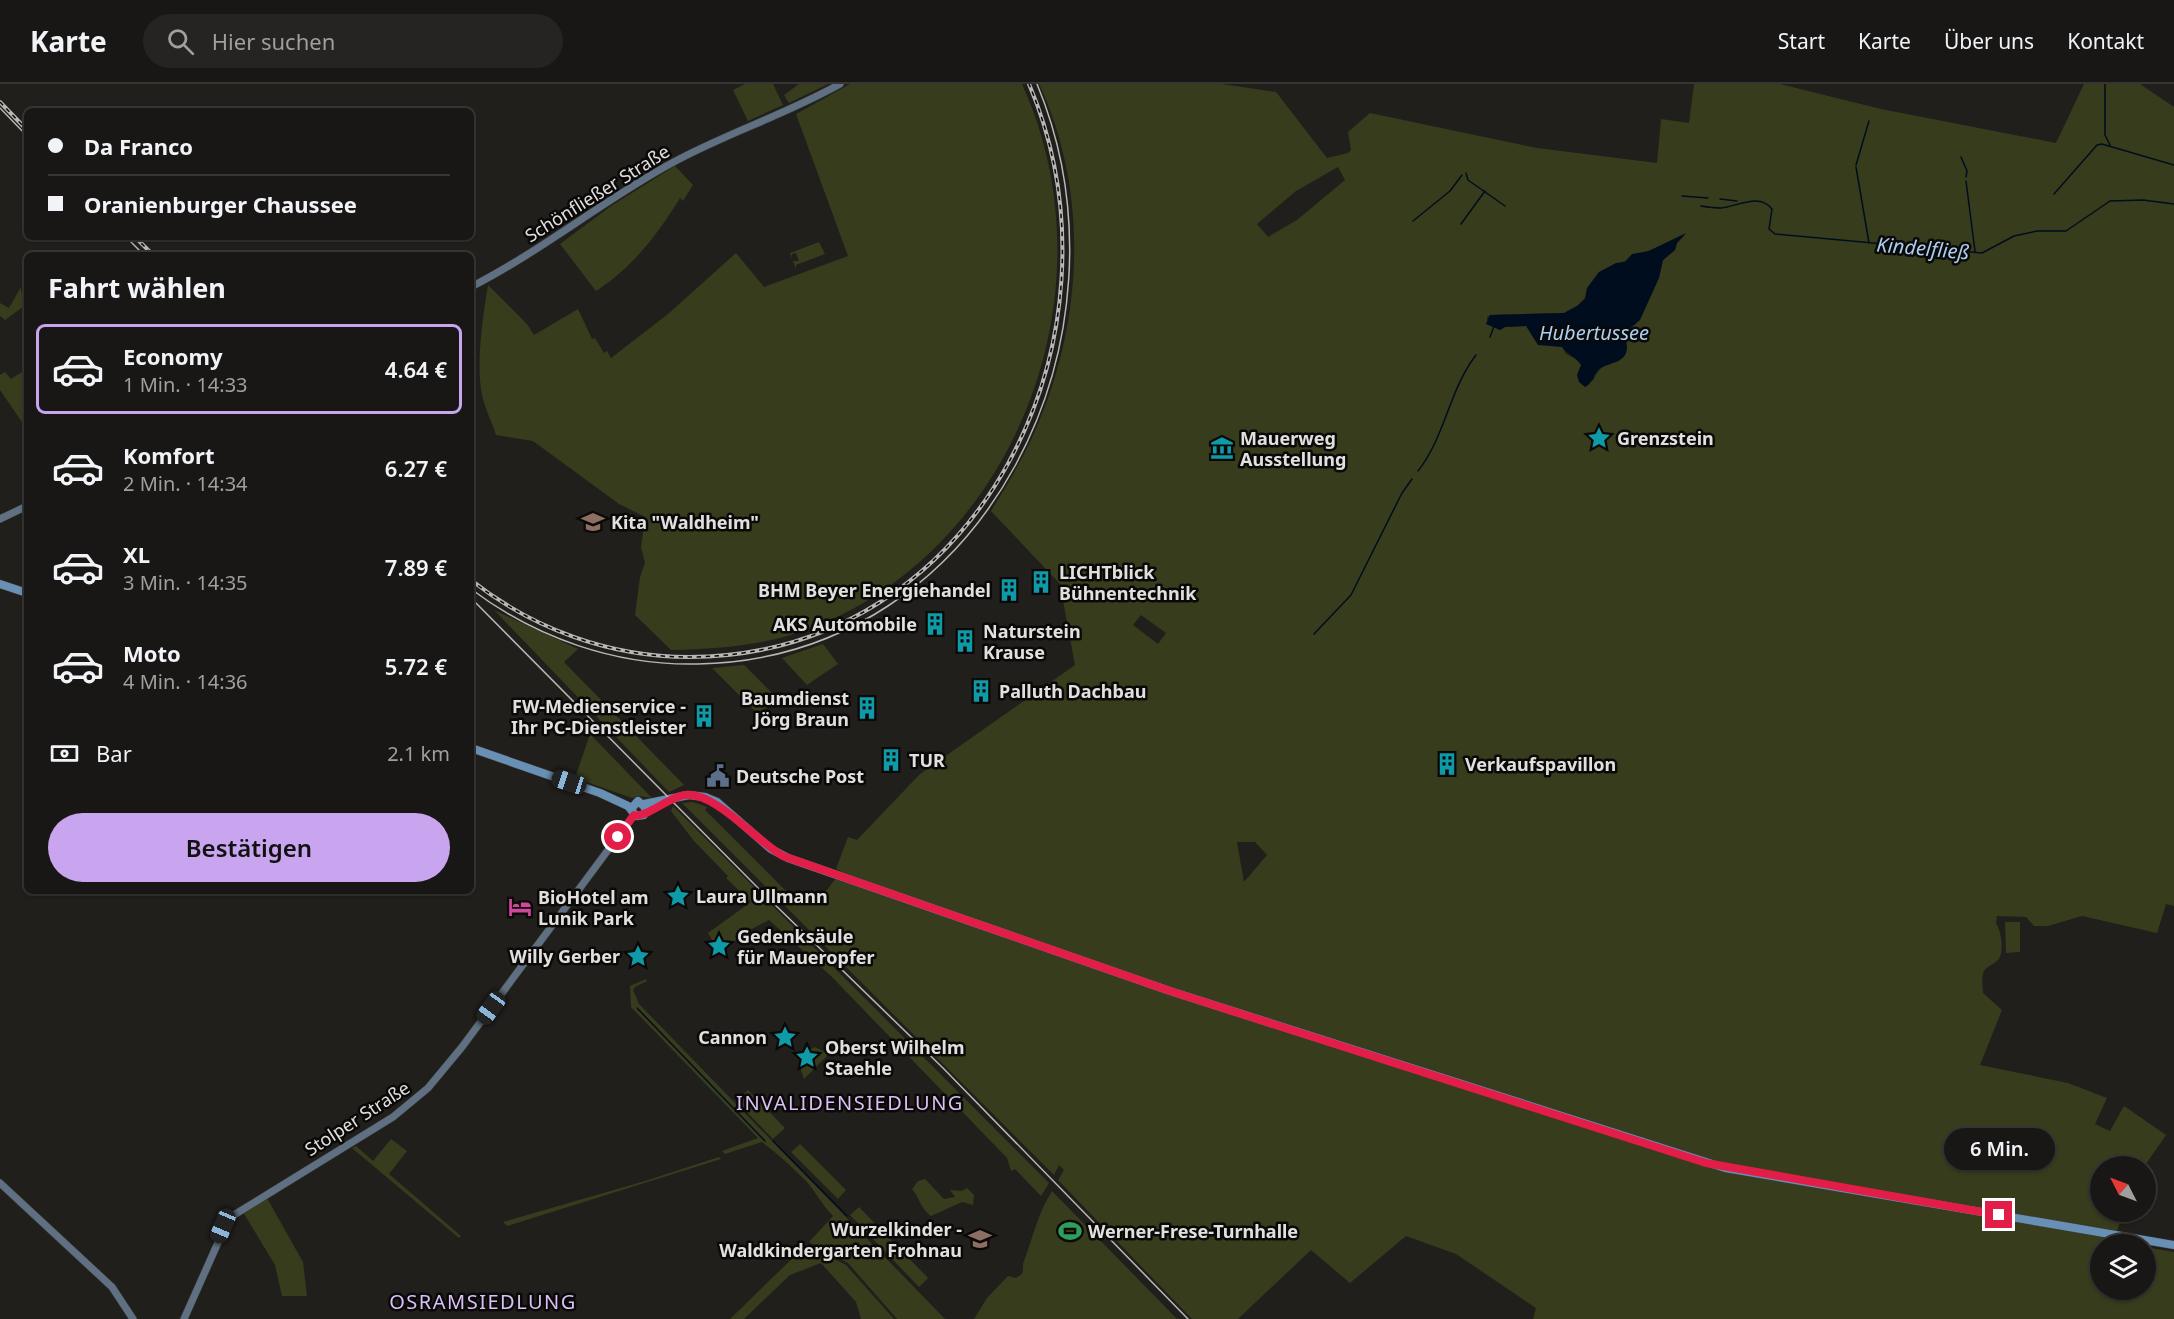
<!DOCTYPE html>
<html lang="de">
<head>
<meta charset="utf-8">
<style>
  :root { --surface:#191715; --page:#262422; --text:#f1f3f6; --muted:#9f9fa0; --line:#373634; --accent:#c8a5ee }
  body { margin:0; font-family:"Noto Sans",sans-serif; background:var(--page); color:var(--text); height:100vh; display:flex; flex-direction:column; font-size:22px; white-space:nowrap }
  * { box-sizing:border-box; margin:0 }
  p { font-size:20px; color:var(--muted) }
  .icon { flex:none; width:33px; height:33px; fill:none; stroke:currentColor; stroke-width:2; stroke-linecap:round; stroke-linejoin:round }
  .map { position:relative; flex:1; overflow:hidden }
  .panel { position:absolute; left:24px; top:168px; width:450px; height:642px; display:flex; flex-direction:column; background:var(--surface); border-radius:9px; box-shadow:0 2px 4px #0004,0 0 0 2px var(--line) }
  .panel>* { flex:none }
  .guide { position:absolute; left:24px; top:24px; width:450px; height:132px; border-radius:9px; box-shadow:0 2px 4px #0004,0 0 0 2px var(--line); display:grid; align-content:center; height:132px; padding:0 24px; background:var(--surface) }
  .needle { width:39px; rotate:312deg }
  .buttons { position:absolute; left:2090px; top:1072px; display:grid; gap:12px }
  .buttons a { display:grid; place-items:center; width:66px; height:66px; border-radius:50%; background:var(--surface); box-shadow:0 2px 4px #0004,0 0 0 2px var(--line); font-size:30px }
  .end { position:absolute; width:27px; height:27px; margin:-14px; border:8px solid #e11d48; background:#fff; box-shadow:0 0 0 3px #fff }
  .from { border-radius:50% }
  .bubble { position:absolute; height:42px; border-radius:21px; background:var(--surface); box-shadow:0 2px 4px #0004,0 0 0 2px var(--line); font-size:20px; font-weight:600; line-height:42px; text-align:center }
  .car { position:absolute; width:18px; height:36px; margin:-18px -9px; border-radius:8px; box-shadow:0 0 4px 2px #0007; background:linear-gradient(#222 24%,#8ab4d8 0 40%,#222 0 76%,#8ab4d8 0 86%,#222 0) }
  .guide b { display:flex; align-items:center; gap:21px; height:57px; font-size:22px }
  .guide b+b { border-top:2px solid var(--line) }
  .guide i { width:15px; height:15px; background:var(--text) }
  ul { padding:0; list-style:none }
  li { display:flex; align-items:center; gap:18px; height:90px; margin:0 12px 9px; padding:0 12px; border:3px solid transparent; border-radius:9px }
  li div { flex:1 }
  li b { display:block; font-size:22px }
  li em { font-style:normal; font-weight:600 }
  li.on { border-color:var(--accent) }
  li>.icon { width:54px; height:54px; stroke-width:1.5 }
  h2 { padding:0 24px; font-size:27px; line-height:72px }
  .pay { display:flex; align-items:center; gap:15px; height:66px; padding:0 24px; font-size:22px }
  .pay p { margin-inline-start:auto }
  .cta { display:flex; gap:12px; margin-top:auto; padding:12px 24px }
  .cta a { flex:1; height:69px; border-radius:36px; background:var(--accent); color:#111; font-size:24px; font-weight:600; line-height:69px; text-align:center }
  header { display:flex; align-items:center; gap:36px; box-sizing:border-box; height:84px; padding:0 30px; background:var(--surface); border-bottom:2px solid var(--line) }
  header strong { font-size:28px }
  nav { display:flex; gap:33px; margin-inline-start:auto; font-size:21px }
  .search { width:420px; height:54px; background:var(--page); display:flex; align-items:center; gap:15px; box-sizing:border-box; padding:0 21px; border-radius:33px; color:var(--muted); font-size:22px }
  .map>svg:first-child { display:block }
  .green { fill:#373c1d; fill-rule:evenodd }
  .water { fill:#000d1e }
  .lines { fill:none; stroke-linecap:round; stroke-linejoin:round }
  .stream { stroke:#000d1e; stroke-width:1.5 }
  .secondary-casing { stroke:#3e3d3b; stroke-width:8 }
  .primary-casing { stroke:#3e3d3b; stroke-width:9 }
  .secondary { stroke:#5e7081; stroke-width:7 }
  .primary { stroke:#688fb4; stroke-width:8 }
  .tram { stroke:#b9b7b5; stroke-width:1.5 }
  .rail-casing { stroke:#b9b7b5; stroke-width:4 }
  .rail { stroke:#0a0908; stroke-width:1.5; stroke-dasharray:4.5; stroke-linecap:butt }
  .route { stroke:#e11d48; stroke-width:8 }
  .labels { text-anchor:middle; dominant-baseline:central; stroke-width:5; stroke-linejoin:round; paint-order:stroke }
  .street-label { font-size:18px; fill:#e2e0df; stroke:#0a0908 }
  .poi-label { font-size:18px; font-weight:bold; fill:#e2e0df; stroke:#0a0908; text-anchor:start }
  .water-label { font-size:20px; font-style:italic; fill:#aacff2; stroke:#0a0908 }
  .neighbourhood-label { font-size:20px; letter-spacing:1.5px; fill:#d9c0f7; stroke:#0a0908 }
</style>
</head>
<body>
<header>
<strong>Karte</strong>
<div class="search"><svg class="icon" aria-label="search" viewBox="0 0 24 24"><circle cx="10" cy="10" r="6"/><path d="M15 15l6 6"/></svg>Hier suchen</div>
<nav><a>Start</a><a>Karte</a><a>Über uns</a><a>Kontakt</a></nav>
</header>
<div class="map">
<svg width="2174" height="1235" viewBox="0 0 2174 1235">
  <rect width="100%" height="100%" fill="#211f1c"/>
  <!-- green -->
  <path class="green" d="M745 0H773L783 21 748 37 733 6Z
    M799 0H828L789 19 784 11Z
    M850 0H1022C1113 199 1023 457 817 542 770 561 721 565 671 566L635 531 640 493 645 479 641 463 645 433 619 420 533 357 496 351C492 338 486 327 483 315 475 285 483 231 488 201L527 240 534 251 578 225 592 255 595 254 604 269 607 267 611 274 668 230 736 169 764 203 848 172 796 30Z
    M1039 0H1222L1276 8 1327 74 1348 69 1351 66 1348 48 1370 29 1537 64 1657 79 1661 35 1689 39 1694 0H1780L1881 25 2056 59 2084 0H2140L2174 23V822L2166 820 2157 849 2082 832 2048 842H2034L2026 833 1997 832 1996 839C2001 847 2005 867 1998 876 1993 881 1986 882 1983 889 1981 895 1983 903 1983 909L2002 926 1980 981 2068 999 2107 1014 2095 1040 2110 1047 2124 1022 2166 1051 2144 1083H2100V1128H2123L2114 1157 2135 1161H2100V1206H2145V1163L2174 1168V1235H1533L1536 1224 1456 1170 1406 1152 1350 1199 1311 1166 1238 1235H1192L1058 1096 1064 1086 1059 1081 1054 1091 682 719 693 718 707 723 705 726 799 820 827 806 841 787 836 785 848 753 857 756 920 690 1075 581 1060 500 991 427C1007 401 1023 375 1035 347 1083 239 1090 109 1039 0ZM1338 83 1345 96 1297 136 1268 153 1257 140 1296 107ZM1685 151 1677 159 1675 166 1663 176 1640 235 1625 249 1626 260C1615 272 1599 282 1593 297L1578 276 1566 270 1562 263 1545 260 1526 242 1505 243 1500 246 1487 240V233L1490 231 1564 229 1577 222 1585 214 1587 205 1599 188ZM1141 531 1166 549 1158 560 1133 541ZM1237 758H1255L1267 771 1244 798Z
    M675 82 693 101 683 117 680 114C658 150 632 184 596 207L560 160 611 122Z
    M819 158 825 170 796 181V185L793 177H799L796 169 792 170V174L790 169Z
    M21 203V208L27 212V220L5 236 0 232V219L9 224Z
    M25 286 27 334 22 338 0 306V291L5 288 11 295Z
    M494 526 578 565 564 578 684 701 669 708Z
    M823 560 838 580 807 601 782 574Z
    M744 581 777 614 758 630 712 584Z
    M590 650 652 714 639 712 632 714 575 694Z
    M673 722 1049 1099 1041 1112 1015 1085 1011 1087 1007 1074 831 892 769 836 748 847 719 868 708 849 751 818 726 794 728 792 694 757 671 727Z
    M2005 838H2020V868L2006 869Z
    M646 895 647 897 635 903 633 906 639 920 945 1235H897L848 1179 809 1158 833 1132C822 1121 816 1108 806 1097 792 1083 778 1070 762 1058L725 1070 722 1067 758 1054 631 923 630 902Z
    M815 963 829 970 804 995 799 980 801 970Z
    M748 1006 785 1044 773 1055 736 1017Z
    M391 1055 407 1067 389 1090 461 1152 459 1154 352 1064 356 1062 373 1077Z
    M800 1060 846 1106 838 1115 791 1068Z
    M719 1073 721 1075 507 1142 503 1138 645 1097Z
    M925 1095 944 1115 955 1113 950 1106 962 1107 967 1104 974 1111 973 1121 962 1118 931 1132C920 1124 920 1114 912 1105L918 1097Z
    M1052 1107 1177 1235H974L987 1214 1008 1192 1016 1194 1022 1190C1024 1185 1022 1180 1024 1177 1033 1153 1038 1129 1052 1107Z
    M267 1114 303 1178 307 1212H282L275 1181 243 1128Z
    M859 1123 928 1194 919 1203 850 1131Z
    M807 1160 846 1181 894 1235H861L856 1218 821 1179 790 1191 744 1235H730Z"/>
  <!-- water -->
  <path class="water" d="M1686 149 1677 159 1675 166 1663 176 1659 194 1640 236 1625 249C1625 254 1627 258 1627 264 1626 279 1611 278 1601 284 1593 288 1595 298 1585 303L1579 298 1577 291 1581 281C1576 273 1568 271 1562 263L1538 261 1526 242 1505 243 1500 246 1486 240 1490 231 1564 229 1577 222 1585 215 1587 204 1599 188 1616 179 1625 178 1632 170 1649 167Z"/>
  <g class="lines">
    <!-- stream -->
    <path class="stream" d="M2105 0V51L2110 61
      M1961 73 1967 87 1966 93
      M1856 81 1869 37
      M1856 83 1869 159
      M1466 89 1468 96 1505 122
      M1966 97 1975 167
      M2054 110 2097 61 2102 60 2174 81
      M1682 112 1708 114
      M1720 115 1737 117
      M1701 122C1707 123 1714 124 1721 124 1737 123 1759 108 1772 125L1769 145 1775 150 1982 169 2014 152 2037 147H2066L2110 117 2143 116 2174 120
      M1413 137 1450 107 1462 91
      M1461 140 1485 107
      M1490 253 1494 242
      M1418 387C1445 353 1449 306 1476 271
      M1314 550 1351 511 1402 409 1412 395
      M637 924 765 1057
      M773 1057 847 1132"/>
    <!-- secondary casing -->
    <g class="secondary-casing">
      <path id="secondary" d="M471 203C541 167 601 118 670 80 724 50 785 31 840 0
        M0 435 27 422
        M0 1099 112 1203 133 1235
        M184 1235 229 1134 393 1033 428 1004 462 963 634 731"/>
    </g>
    <!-- primary casing -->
    <g class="primary-casing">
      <path id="primary" d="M0 500 27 509
        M471 664 600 709 628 722 636 732 644 731 646 724 638 717 631 725
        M644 720 689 711 705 713 717 718 771 765 788 774 1170 907 1725 1084 2174 1161"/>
    </g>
    <!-- secondary -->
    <use href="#secondary" class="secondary"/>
    <!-- primary -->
    <use href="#primary" class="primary"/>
    <!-- tram -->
    <path class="tram" d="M0 24 27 52
      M126 153 144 171
      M471 505C536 554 616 582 698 580 988 574 1141 250 1037 0
      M471 514 767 813 943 984 1188 1235"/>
    <!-- rail casing -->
    <g class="rail-casing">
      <path id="rail" d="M0 18 27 46
        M135 153 153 171
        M471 496C533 545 610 573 689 573 980 572 1135 250 1029 0"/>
    </g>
    <!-- rail -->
    <use href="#rail" class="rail"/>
  </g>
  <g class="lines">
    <!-- route -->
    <path class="route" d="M618 753 634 731C645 735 670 712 685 711 716 708 756 757 783 772L1170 907 1706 1079 1999 1131"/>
  </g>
  <!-- icons -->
  <defs>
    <g id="sight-bare" transform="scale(1.8)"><path d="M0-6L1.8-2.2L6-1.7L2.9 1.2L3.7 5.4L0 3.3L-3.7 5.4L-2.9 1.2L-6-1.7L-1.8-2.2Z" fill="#0f9aa8" stroke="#0a0908" stroke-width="2.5" paint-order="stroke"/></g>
    <g id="museum-bare" transform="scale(1.8)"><path d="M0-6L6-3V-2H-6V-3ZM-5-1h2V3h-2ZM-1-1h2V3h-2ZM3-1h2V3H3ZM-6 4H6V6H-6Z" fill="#0f9aa8" stroke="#0a0908" stroke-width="2.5" paint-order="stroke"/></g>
    <g id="school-bare" transform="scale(1.8)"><path d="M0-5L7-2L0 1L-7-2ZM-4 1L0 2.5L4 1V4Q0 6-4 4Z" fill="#8d6e63" stroke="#0a0908" stroke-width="2.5" paint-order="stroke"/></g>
    <g id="building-bare" transform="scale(1.8)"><path d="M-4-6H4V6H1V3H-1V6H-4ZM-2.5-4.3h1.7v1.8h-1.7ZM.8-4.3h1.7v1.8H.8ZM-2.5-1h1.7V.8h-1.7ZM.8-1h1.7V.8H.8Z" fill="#0f9aa8" stroke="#0a0908" stroke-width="2.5" paint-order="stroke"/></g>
    <g id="civic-bare" transform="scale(1.8)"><path d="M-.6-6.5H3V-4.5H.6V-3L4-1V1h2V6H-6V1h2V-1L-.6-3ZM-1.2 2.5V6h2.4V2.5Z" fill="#5c6f8a" stroke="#0a0908" stroke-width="2.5" paint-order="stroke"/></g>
    <g id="hotel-bare" transform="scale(1.8)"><path d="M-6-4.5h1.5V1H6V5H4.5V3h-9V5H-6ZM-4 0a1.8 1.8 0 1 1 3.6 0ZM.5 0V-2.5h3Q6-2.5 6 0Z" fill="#d1479c" stroke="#0a0908" stroke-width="2.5" paint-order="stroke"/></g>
    <g id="stadium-bare" transform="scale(1.8)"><path d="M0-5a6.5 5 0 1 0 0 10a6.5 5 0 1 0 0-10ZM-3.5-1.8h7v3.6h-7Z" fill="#2e9e5b" stroke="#0a0908" stroke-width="2.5" paint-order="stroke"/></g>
  </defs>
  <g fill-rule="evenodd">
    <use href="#sight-bare" x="1599" y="354"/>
    <use href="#museum-bare" x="1222" y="364"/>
    <use href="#school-bare" x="593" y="438"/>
    <use href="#building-bare" x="1041" y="498"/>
    <use href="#building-bare" x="1009" y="506"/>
    <use href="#building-bare" x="935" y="540"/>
    <use href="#building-bare" x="965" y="557"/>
    <use href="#building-bare" x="981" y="607"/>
    <use href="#building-bare" x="867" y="624"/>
    <use href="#building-bare" x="704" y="632"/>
    <use href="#building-bare" x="891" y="676"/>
    <use href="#building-bare" x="1447" y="680"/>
    <use href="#civic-bare" x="718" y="692"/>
    <use href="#sight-bare" x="678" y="812"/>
    <use href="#hotel-bare" x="520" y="823"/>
    <use href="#sight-bare" x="719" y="862"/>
    <use href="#sight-bare" x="638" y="872"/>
    <use href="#sight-bare" x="785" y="953"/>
    <use href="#sight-bare" x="807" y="973"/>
    <use href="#stadium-bare" x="1070" y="1147"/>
    <use href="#school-bare" x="980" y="1155"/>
  </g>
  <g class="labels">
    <!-- street labels -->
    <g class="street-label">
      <text transform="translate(597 109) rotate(-32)">Schönfließer Straße</text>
      <text transform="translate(357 1034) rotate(-33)">Stolper Straße</text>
    </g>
    <!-- poi labels -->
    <g class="poi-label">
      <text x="1240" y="354">Mauerweg<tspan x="1240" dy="21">Ausstellung</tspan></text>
      <text x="1617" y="354">Grenzstein</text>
      <text x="611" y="438">Kita "Waldheim"</text>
      <text x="1059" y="488">LICHTblick<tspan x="1059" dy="21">Bühnentechnik</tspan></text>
      <text x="991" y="506" text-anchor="end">BHM Beyer Energiehandel</text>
      <text x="917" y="540" text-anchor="end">AKS Automobile</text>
      <text x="983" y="547">Naturstein<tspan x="983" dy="21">Krause</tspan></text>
      <text x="999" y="607">Palluth Dachbau</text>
      <text x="849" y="614" text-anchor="end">Baumdienst<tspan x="849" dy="21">Jörg Braun</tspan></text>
      <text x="686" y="622" text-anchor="end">FW-Medienservice -<tspan x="686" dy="21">Ihr PC-Dienstleister</tspan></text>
      <text x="909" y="676">TUR</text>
      <text x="1465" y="680">Verkaufspavillon</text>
      <text x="736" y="692">Deutsche Post</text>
      <text x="696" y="812">Laura Ullmann</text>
      <text x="538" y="813">BioHotel am<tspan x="538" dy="21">Lunik Park</tspan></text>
      <text x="737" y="852">Gedenksäule<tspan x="737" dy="21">für Maueropfer</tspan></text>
      <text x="620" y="872" text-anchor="end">Willy Gerber</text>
      <text x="767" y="953" text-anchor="end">Cannon</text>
      <text x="825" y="963">Oberst Wilhelm<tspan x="825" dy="21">Staehle</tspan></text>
      <text x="962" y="1145" text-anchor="end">Wurzelkinder -<tspan x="962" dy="21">Waldkindergarten Frohnau</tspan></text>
      <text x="1088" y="1147">Werner-Frese-Turnhalle</text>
    </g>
    <!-- water labels -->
    <g class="water-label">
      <text transform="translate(1923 164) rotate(5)">Kindelfließ</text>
      <text x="1594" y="248">Hubertussee</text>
    </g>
    <!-- neighbourhood labels -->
    <g class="neighbourhood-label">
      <text x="850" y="1018">INVALIDENSIEDLUNG</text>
      <text x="483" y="1217">OSRAMSIEDLUNG</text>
    </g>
  </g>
</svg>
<div class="buttons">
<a><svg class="needle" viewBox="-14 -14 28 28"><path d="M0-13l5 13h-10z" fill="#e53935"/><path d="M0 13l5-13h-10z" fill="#9f9fa0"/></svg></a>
<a><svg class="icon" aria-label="layers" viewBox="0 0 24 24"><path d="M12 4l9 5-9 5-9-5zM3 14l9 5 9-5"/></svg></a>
</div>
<i class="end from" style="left:618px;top:753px"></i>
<i class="end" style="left:1999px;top:1131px"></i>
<div class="bubble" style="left:1944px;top:1044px;width:111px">6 Min.</div>
<i class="car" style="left:569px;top:698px;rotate:288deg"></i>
<i class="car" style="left:491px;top:924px;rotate:216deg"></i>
<i class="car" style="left:223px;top:1142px;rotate:203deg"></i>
<div class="guide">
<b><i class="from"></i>Da Franco</b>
<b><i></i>Oranienburger Chaussee</b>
</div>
<section class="panel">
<h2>Fahrt wählen</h2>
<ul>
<li class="on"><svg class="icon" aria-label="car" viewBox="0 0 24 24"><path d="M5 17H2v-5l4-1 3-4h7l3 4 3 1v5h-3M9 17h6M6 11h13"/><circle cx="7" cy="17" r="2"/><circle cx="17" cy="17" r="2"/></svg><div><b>Economy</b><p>1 Min. · 14:33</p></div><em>4.64 €</em></li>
<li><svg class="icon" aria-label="car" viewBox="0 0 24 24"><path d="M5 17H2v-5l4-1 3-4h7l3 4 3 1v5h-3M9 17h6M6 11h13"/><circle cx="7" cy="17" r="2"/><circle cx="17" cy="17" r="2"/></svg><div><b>Komfort</b><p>2 Min. · 14:34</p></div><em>6.27 €</em></li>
<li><svg class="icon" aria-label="car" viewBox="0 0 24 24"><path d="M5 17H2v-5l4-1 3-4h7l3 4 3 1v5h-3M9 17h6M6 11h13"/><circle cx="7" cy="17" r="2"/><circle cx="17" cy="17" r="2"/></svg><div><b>XL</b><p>3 Min. · 14:35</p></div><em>7.89 €</em></li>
<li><svg class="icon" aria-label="car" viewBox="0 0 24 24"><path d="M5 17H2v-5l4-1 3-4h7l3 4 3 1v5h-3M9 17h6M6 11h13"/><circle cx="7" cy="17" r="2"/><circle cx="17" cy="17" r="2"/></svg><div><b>Moto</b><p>4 Min. · 14:36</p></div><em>5.72 €</em></li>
</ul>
<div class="pay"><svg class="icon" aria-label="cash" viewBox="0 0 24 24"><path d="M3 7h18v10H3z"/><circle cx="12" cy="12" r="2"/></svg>Bar<p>2.1 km</p></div>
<div class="cta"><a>Bestätigen</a></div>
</section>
</div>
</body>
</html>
